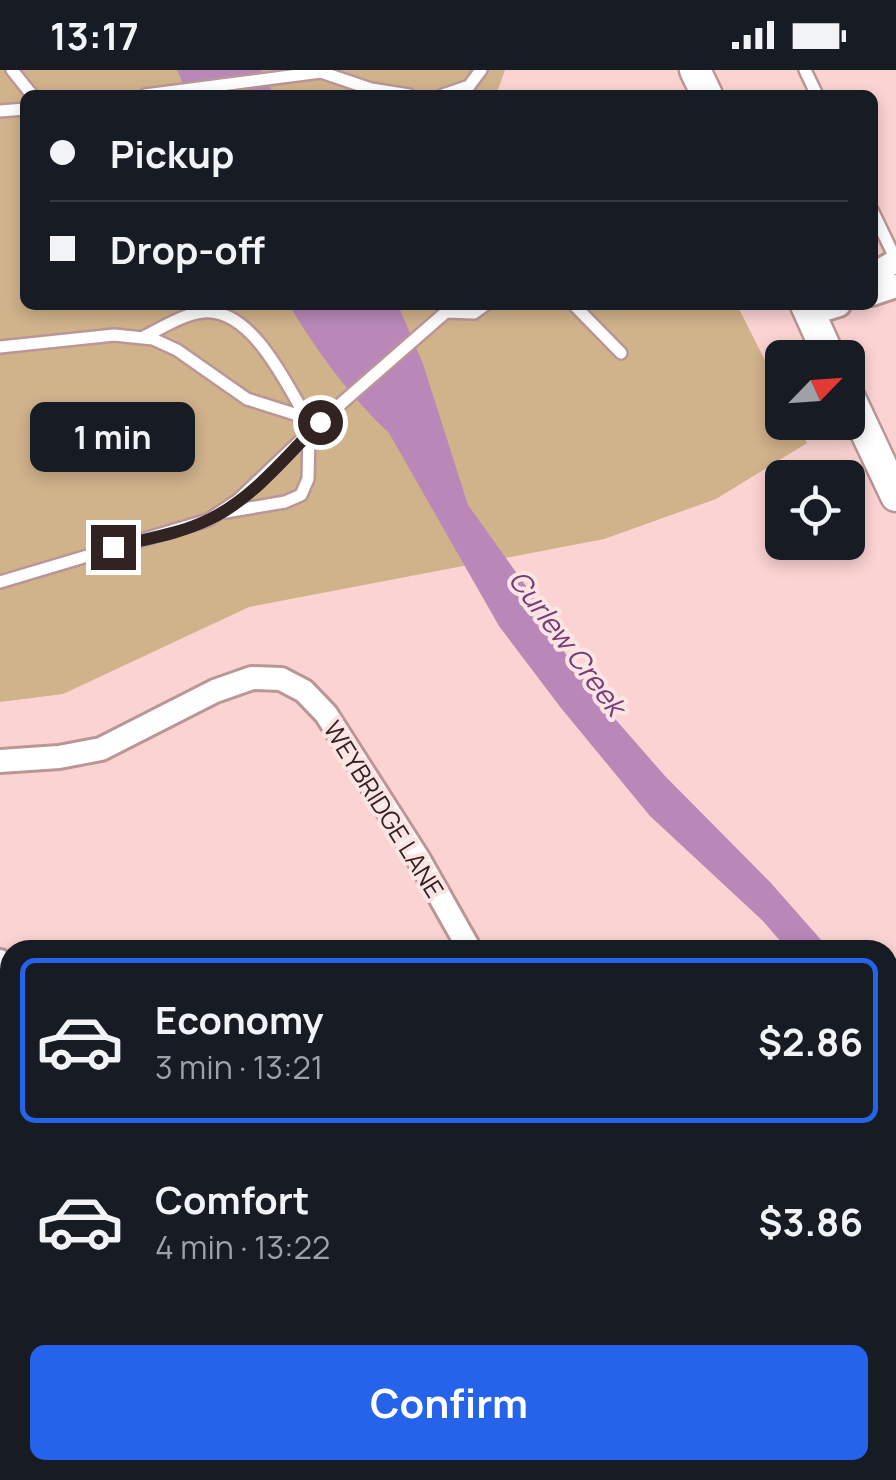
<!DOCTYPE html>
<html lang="en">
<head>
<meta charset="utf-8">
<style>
  :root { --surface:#171b24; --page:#20242c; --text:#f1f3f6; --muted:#9ea1a6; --line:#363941; --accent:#2563eb }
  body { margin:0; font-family:Manrope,sans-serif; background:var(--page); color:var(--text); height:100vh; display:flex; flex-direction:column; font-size:38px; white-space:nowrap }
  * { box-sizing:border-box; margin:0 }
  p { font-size:32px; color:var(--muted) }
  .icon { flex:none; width:55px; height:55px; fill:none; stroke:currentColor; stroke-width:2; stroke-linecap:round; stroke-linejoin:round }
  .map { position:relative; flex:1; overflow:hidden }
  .sheet { position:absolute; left:0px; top:870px; width:898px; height:540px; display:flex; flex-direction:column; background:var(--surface); border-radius:30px 30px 0 0; box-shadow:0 5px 15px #0003 }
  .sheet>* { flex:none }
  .guide { position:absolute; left:20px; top:20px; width:858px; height:220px; border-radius:15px; box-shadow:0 5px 15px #0003; display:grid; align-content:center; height:220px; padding:0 30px; background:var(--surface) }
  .needle { width:65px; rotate:65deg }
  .buttons { position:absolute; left:765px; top:270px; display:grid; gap:20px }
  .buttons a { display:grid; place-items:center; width:100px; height:100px; border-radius:15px; background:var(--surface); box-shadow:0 5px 15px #0003; font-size:50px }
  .end { position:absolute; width:45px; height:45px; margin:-22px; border:12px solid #322323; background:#fff; box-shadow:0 0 0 5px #fff }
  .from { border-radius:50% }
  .bubble { position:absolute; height:70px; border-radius:15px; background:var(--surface); box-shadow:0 5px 15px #0003; font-size:32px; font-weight:700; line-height:70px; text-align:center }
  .guide b { display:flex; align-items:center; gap:35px; height:95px; font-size:38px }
  .guide b+b { border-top:2px solid var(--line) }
  .guide i { width:25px; height:25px; background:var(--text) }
  ul { padding:18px 0 0; list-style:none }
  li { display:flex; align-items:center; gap:30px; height:165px; margin:0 20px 15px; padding:0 10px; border:5px solid transparent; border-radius:15px }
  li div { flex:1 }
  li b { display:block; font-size:38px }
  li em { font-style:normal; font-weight:700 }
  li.selected { border-color:var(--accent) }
  li>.icon { width:90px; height:90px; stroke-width:1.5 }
  .button { display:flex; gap:20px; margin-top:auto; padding:20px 30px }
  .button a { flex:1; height:115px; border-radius:15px; background:var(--accent); color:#fff; font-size:40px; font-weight:700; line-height:115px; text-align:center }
  .status { display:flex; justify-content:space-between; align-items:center; height:70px; padding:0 50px; background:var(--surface); direction:ltr }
  .status svg { height:28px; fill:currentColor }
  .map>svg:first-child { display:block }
  .green { fill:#d0b28b }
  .water { fill:#b988b9 }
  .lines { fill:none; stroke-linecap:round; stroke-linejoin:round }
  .lane-casing { stroke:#bb9696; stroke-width:16 }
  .street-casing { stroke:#bb9696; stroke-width:28 }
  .secondary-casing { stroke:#bb9696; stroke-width:35 }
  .lane { stroke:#fff; stroke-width:11 }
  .street { stroke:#fff; stroke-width:22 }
  .secondary { stroke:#fff; stroke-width:30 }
  .route { stroke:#322323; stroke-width:12 }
  .labels { text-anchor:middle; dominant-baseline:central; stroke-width:8; stroke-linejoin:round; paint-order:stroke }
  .street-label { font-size:25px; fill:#322323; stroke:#fde5e4 }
  .water-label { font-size:28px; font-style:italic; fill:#783c7a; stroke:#fde5e4 }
</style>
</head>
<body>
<div class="status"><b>13:17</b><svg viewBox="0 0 49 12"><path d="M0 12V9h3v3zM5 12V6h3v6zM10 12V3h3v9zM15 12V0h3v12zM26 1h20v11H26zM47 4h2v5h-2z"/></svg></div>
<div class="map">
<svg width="896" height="1410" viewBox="0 0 896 1410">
  <rect width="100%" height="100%" fill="#fad3d2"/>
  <!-- green -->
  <path class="green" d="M0 0H505L496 25H25V235H737L782 324V352L797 353 807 373 716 429 604 469 249 537 63 624 0 632Z"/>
  <!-- water -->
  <path class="water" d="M177 0H261L274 25H188Z
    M289 235H398L423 294 468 435 536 530 565 583 609 642 665 706 770 812 830 880H788L763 851 650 746 561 638 499 556 389 363C349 326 317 281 289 235Z
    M888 948 896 959V1049L888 1029Z"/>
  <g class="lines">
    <!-- lane casing -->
    <g class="lane-casing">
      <path id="lane" d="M12 0 32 25
        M805 0 817 25
        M145 25 321 2 371 19 409 25
        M443 25 469 16 481 0
        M0 41 25 39
        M872 140 896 190
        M574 235 621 283
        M446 242 474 243 485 235
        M145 266C162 258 183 244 203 242 251 237 286 313 307 349
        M0 277 114 265 153 269 177 280 247 329 320 352 454 235
        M226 442 285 432 301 425 308 409 309 363
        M0 512 208 450 238 430 320 352"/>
    </g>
    <!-- street casing -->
    <g class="street-casing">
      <path id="street" d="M872 205 896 191
        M872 224 896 216
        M810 244 839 235
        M0 691 59 687 101 679 215 621 252 608 281 609 304 621 326 644 418 788 470 880
        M0 891 10 912
        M237 1400 242 1410
        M775 1400V1410"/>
    </g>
    <!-- secondary casing -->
    <g class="secondary-casing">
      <path id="secondary" d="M695 0 707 25
        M806 235 830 288
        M848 324 896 426"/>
    </g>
    <!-- lane -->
    <use href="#lane" class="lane"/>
    <!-- street -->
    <use href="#street" class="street"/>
    <!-- secondary -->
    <use href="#secondary" class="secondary"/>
  </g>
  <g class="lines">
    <!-- route -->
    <path class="route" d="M113 477C145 469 180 464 210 449 252 429 287 386 320 352"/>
  </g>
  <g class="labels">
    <!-- street labels -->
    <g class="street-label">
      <text transform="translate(384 739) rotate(58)">WEYBRIDGE LANE</text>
    </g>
    <!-- water labels -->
    <g class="water-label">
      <text transform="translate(568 572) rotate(53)">Curlew Creek</text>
    </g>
  </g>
</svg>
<div class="buttons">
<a><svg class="needle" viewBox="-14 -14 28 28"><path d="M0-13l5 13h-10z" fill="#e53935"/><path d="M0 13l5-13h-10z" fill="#9ea1a6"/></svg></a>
<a><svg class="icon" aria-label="locate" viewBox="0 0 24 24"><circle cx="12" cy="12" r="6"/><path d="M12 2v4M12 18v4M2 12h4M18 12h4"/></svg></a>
</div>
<i class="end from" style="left:320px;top:352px"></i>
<i class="end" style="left:113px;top:477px"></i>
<div class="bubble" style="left:30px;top:332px;width:165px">1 min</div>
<div class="guide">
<b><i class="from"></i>Pickup</b>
<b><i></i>Drop-off</b>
</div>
<section class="sheet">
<ul>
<li class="selected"><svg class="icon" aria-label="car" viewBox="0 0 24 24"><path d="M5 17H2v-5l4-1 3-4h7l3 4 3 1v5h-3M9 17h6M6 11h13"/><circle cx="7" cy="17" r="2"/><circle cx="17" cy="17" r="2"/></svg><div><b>Economy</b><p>3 min · 13:21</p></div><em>$2.86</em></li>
<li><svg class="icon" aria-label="car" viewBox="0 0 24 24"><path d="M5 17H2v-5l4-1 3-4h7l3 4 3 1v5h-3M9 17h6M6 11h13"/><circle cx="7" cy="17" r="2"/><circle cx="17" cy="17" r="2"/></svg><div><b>Comfort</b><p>4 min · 13:22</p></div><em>$3.86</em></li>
</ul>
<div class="button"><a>Confirm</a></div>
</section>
</div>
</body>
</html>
